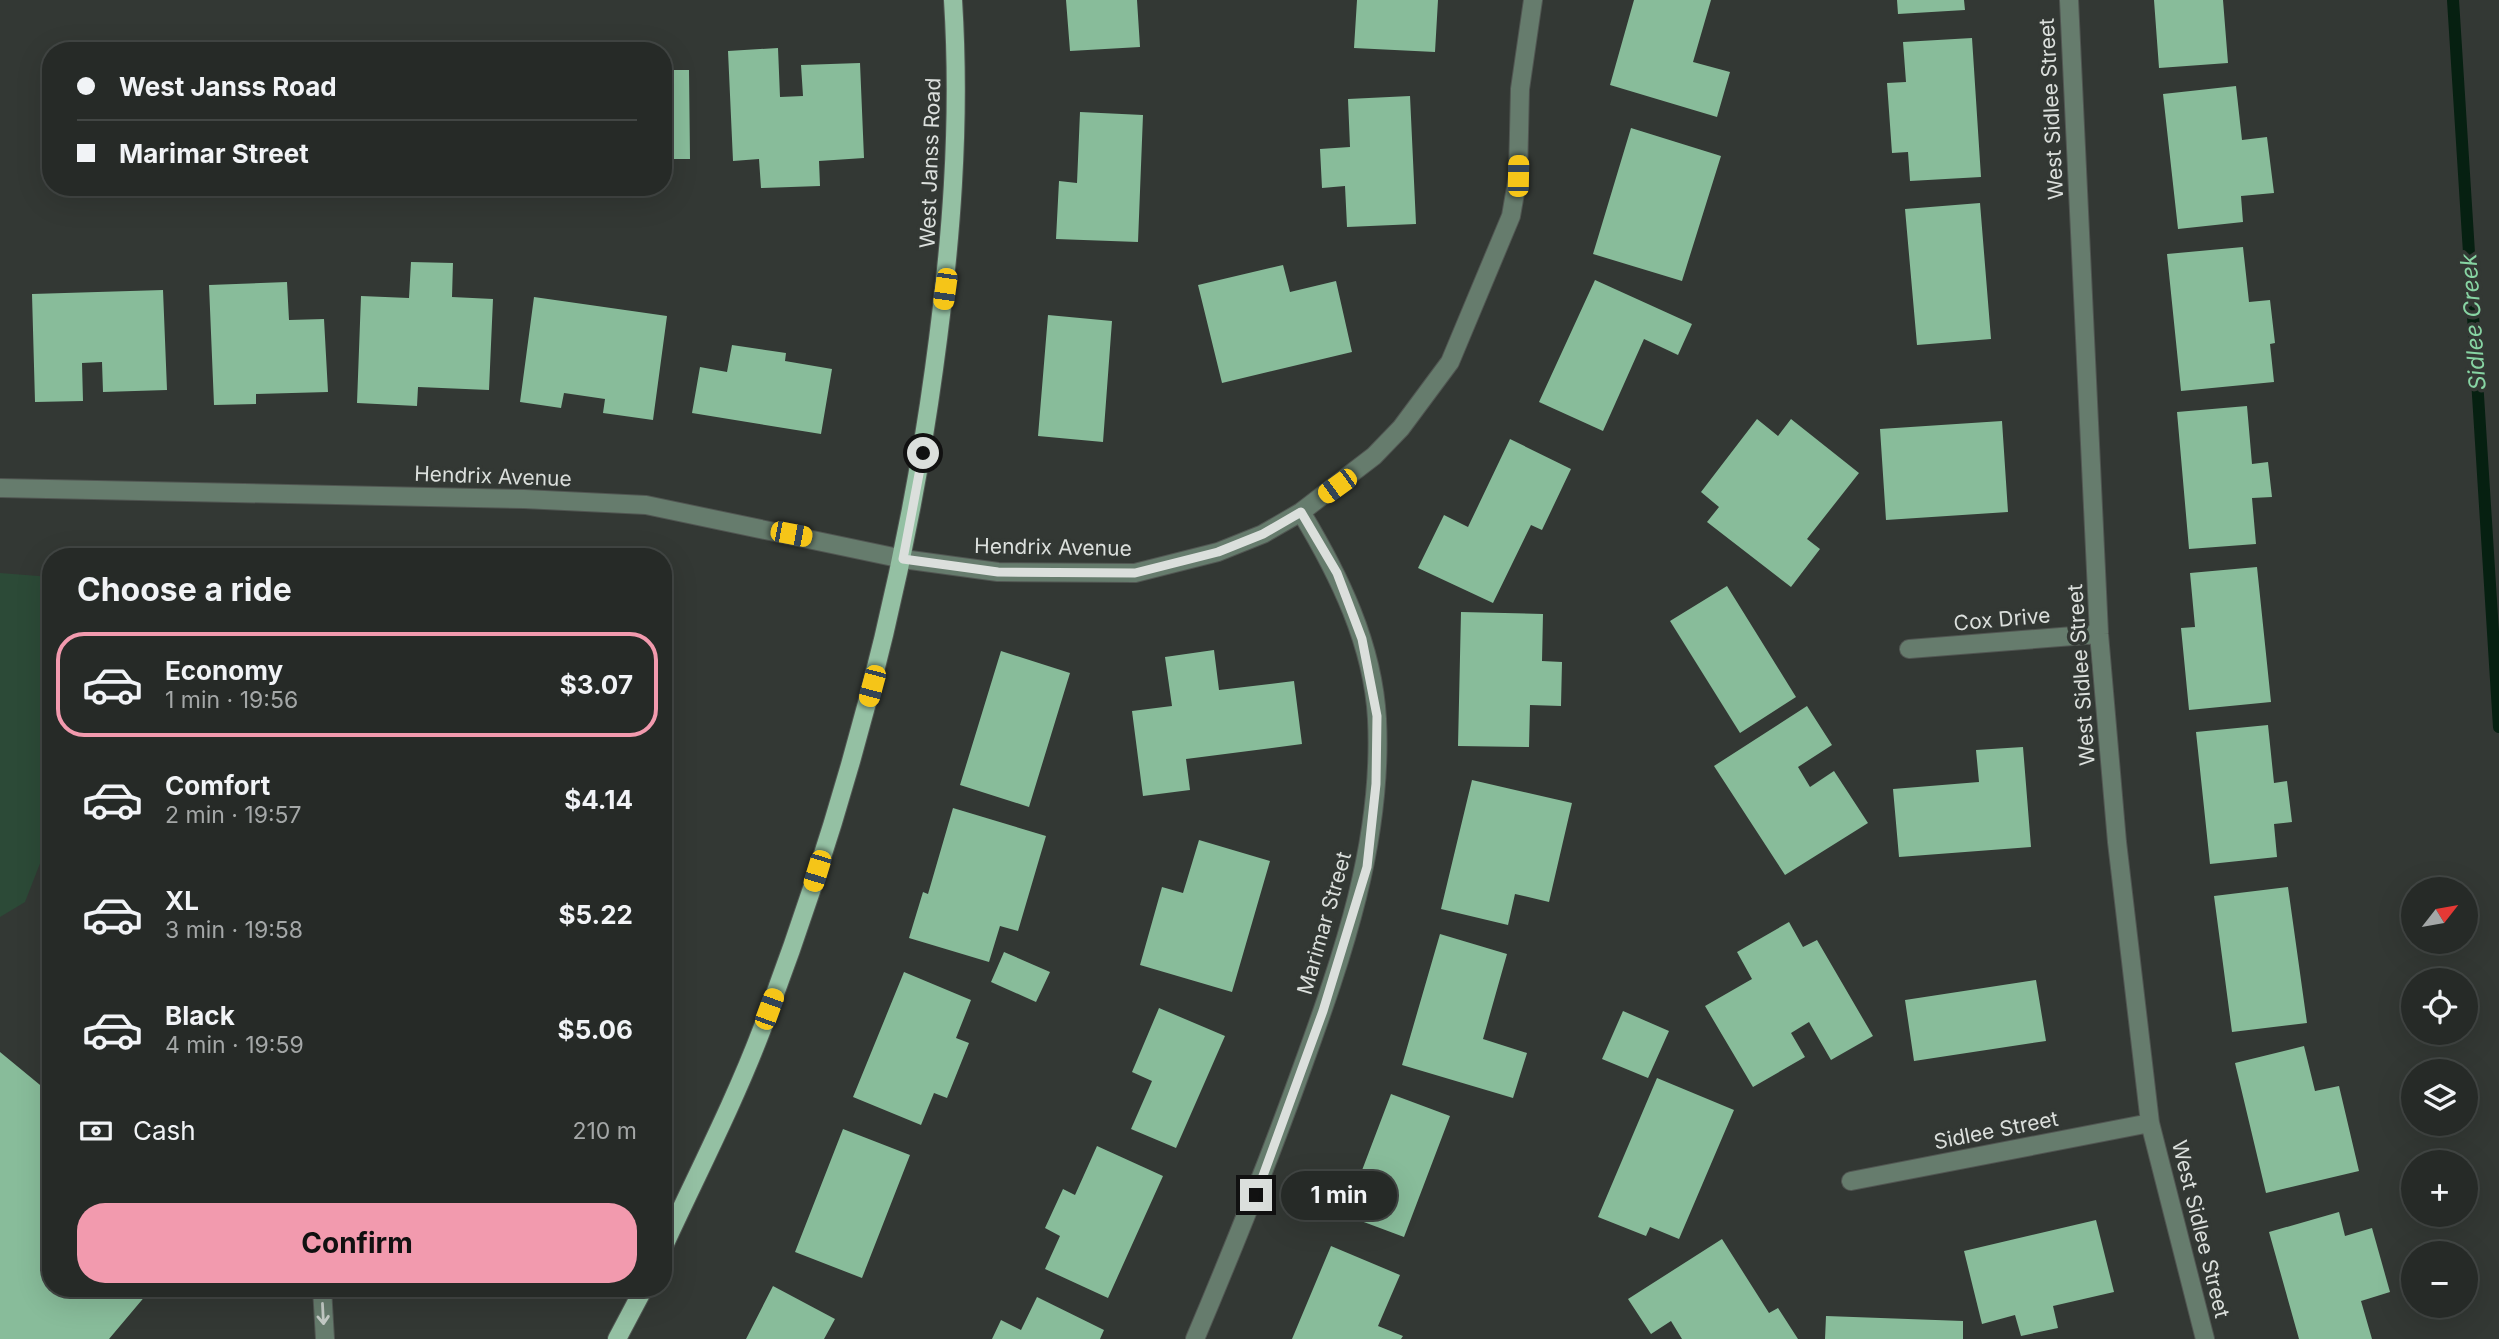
<!DOCTYPE html>
<html lang="en">
<head>
<meta charset="utf-8">
<style>
  :root { --surface:#262a27; --page:#2e322f; --text:#f1f3f6; --muted:#a4a7a7; --line:#424644; --accent:#f29aae }
  body { margin:0; font-family:Inter,sans-serif; background:var(--page); color:var(--text); height:100vh; display:flex; flex-direction:column; font-size:26px; white-space:nowrap }
  * { box-sizing:border-box; margin:0 }
  p { font-size:23px; color:var(--muted) }
  .icon { flex:none; width:38px; height:38px; fill:none; stroke:currentColor; stroke-width:2; stroke-linecap:round; stroke-linejoin:round }
  .map { position:relative; flex:1; overflow:hidden }
  .panel { position:absolute; left:42px; top:548px; width:630px; height:749px; display:flex; flex-direction:column; background:var(--surface); border-radius:28px; box-shadow:0 7px 28px #0002,0 0 0 2px var(--line) }
  .panel>* { flex:none }
  .guide { position:absolute; left:42px; top:42px; width:630px; height:154px; border-radius:28px; box-shadow:0 7px 28px #0002,0 0 0 2px var(--line); display:grid; align-content:center; height:154px; padding:0 35px; background:var(--surface) }
  .needle { width:46px; rotate:59deg }
  .buttons { position:absolute; left:2401px; top:877px; display:grid; gap:14px }
  .buttons a { display:grid; place-items:center; width:77px; height:77px; border-radius:50%; background:var(--surface); box-shadow:0 7px 28px #0002,0 0 0 2px var(--line); font-size:35px }
  .end { position:absolute; width:32px; height:32px; margin:-16px; border:9px solid #dbdfdc; background:#111; box-shadow:0 0 0 4px #111 }
  .from { border-radius:50% }
  .bubble { position:absolute; height:49px; border-radius:24px; background:var(--surface); box-shadow:0 7px 28px #0002,0 0 0 2px var(--line); font-size:23px; font-weight:700; line-height:49px; text-align:center }
  .car { position:absolute; width:21px; height:42px; margin:-21px -10px; border-radius:9px; box-shadow:0 0 5px 2px #0007; background:linear-gradient(#f5c518 24%,#345 0 40%,#f5c518 0 76%,#345 0 86%,#f5c518 0) }
  .guide b { display:flex; align-items:center; gap:24px; height:66px; font-size:26px }
  .guide b+b { border-top:2px solid var(--line) }
  .guide i { width:18px; height:18px; background:var(--text) }
  ul { padding:0; list-style:none }
  li { display:flex; align-items:center; gap:21px; height:105px; margin:0 14px 10px; padding:0 21px; border:4px solid transparent; border-radius:28px }
  li div { flex:1 }
  li b { display:block; font-size:26px }
  li em { font-style:normal; font-weight:700 }
  li.active { border-color:var(--accent) }
  li>.icon { width:63px; height:63px; stroke-width:1.5 }
  h2 { padding:0 35px; font-size:32px; line-height:84px }
  .pay { display:flex; align-items:center; gap:18px; height:77px; padding:0 35px; font-size:26px }
  .pay p { margin-inline-start:auto }
  .cta { display:flex; gap:14px; margin-top:auto; padding:14px 35px }
  .cta a { flex:1; height:80px; border-radius:28px; background:var(--accent); color:#111; font-size:28px; font-weight:700; line-height:80px; text-align:center }
  .map>svg:first-child { display:block }
  .green { fill:#2c4a37 }
  .lines { fill:none; stroke-linecap:round; stroke-linejoin:round }
  .stream { stroke:#062011; stroke-width:12 }
  .building { fill:#88bc9a }
  .minor-casing { stroke:#515652; stroke-width:20 }
  .major-casing { stroke:#515652; stroke-width:20 }
  .minor { stroke:#667c6d; stroke-width:18 }
  .major { stroke:#94c0a3; stroke-width:18 }
  .oneway { stroke:#c4cbc6 }
  .route { stroke:#dbdfdc; stroke-width:9 }
  .labels { text-anchor:middle; dominant-baseline:central; stroke-width:7; stroke-linejoin:round; paint-order:stroke }
  .street-label { font-size:21px; fill:#dbdfdc; stroke:#333834 }
  .water-label { font-size:23px; font-style:italic; fill:#87d4a3; stroke:#333834 }
</style>
</head>
<body>
<div class="map">
<svg width="2499" height="1339" viewBox="0 0 2499 1339">
  <rect width="100%" height="100%" fill="#333834"/>
  <!-- green -->
  <path class="green" d="M0 573 51 577V835L25 902 0 917Z"/>
  <g class="lines">
    <!-- stream -->
    <path class="stream" d="M2453 0 2499 727"/>
  </g>
  <!-- building -->
  <path class="building" d="M1066 0H1137L1140 47 1070 51Z
    M1357 0H1438L1435 52 1354 48Z
    M1634 0H1711L1693 62 1730 72 1717 117 1610 85Z
    M1897 0H1964L1965 10 1898 14Z
    M2154 0H2223L2228 63 2159 68Z
    M1972 38 1981 177 1910 181 1908 152 1892 153 1887 83 1906 82 1903 42Z
    M778 48 780 97 803 96 801 65 860 63 864 158 819 161 820 186 761 188 759 159 733 161 728 51Z
    M663 70H689L690 159H663Z
    M2236 86 2242 140 2267 137 2274 193 2241 196 2243 222 2178 229 2163 94Z
    M1410 96 1416 224 1347 227 1345 186 1322 188 1320 149 1350 147 1348 99Z
    M1080 112 1143 115 1138 242 1056 239 1059 181 1077 183Z
    M1631 128 1721 156 1682 281 1593 254Z
    M1980 203 1991 339 1917 345 1905 209Z
    M2243 247 2249 302 2270 300 2275 343 2270 344 2274 382 2181 391 2167 254Z
    M411 262 453 263 452 297 493 299 489 390 418 387 417 406 357 403 361 296 409 298Z
    M1283 265 1290 292 1336 281 1352 352 1222 383 1198 285Z
    M1595 280 1692 324 1678 355 1644 339 1603 431 1539 402Z
    M287 282 289 320 324 319 328 392 256 394V404L214 405 209 285Z
    M163 290 167 390 103 392 102 362 82 363 83 401 35 402 32 294Z
    M534 297 667 316 653 420 603 413 605 399 564 393 561 408 520 402Z
    M1048 315 1112 321 1103 442 1038 436Z
    M732 345 786 353 785 361 832 369 821 434 692 413 700 367 727 372Z
    M2247 406 2252 464 2268 462 2272 497 2252 498 2256 544 2189 549 2177 412Z
    M1757 419 1778 436 1791 419 1859 473 1807 539 1820 549 1791 587 1707 522 1719 507 1701 492Z
    M2002 421 2008 512 1886 520 1880 429Z
    M1510 439 1571 469 1542 530 1531 525 1493 603 1418 568 1444 515 1468 527Z
    M2257 567 2271 702 2189 710 2181 628 2195 627 2190 573Z
    M1727 586 1796 697 1740 733 1670 621Z
    M1461 612 1543 614 1542 661 1562 662 1561 706 1530 705 1529 747 1458 746Z
    M1214 650 1219 690 1294 681 1302 744 1186 759 1190 790 1143 796 1132 711 1172 706 1165 657Z
    M1001 651 1070 673 1029 807 960 785Z
    M1807 706 1832 745 1798 767 1810 787 1834 771 1868 823 1785 875 1714 766Z
    M2268 725 2274 783 2287 781 2292 822 2274 824 2277 857 2210 864 2196 732Z
    M2023 747 2031 847 1899 857 1893 789 1979 782 1976 750Z
    M1472 780 1572 803 1549 902 1515 894 1508 925 1441 909Z
    M953 808 1046 836 1018 931 1000 926 989 962 909 938 923 892 928 894Z
    M1199 840 1270 861 1232 992 1140 965 1162 887 1183 893Z
    M2288 887 2307 1023 2232 1032 2214 896Z
    M1789 922 1803 947 1817 940 1873 1036 1831 1060 1809 1022 1791 1033 1805 1057 1753 1087 1705 1006 1752 979 1737 952Z
    M1440 934 1507 954 1483 1039 1527 1053 1513 1098 1402 1065Z
    M1004 952 1050 972 1036 1002 991 982Z
    M904 972 971 1000 956 1038 969 1043 947 1098 934 1093 921 1125 853 1097Z
    M2036 980 2046 1041 1914 1061 1905 1000Z
    M1159 1008 1225 1036 1176 1148 1131 1129 1152 1081 1132 1072Z
    M1623 1011 1669 1031 1648 1078 1602 1059Z
    M2304 1046 2315 1091 2339 1086 2359 1171 2266 1193 2235 1063Z
    M0 1052 51 1094V1288H152L109 1339H0Z
    M1657 1078 1734 1110 1679 1239 1650 1227 1646 1236 1598 1217Z
    M1391 1094 1450 1116 1404 1237 1345 1215Z
    M843 1129 910 1155 862 1278 795 1252Z
    M1097 1146 1163 1176 1108 1298 1045 1269 1060 1236 1045 1228 1063 1189 1075 1195Z
    M2339 1212 2345 1236 2372 1228 2390 1292 2361 1301 2372 1339H2299L2269 1232Z
    M2096 1220 2114 1292 2053 1306 2058 1328 2021 1336 2015 1315 1982 1324 1964 1251Z
    M1722 1239 1769 1313 1778 1308 1798 1339H1682L1671 1321 1651 1334 1628 1299Z
    M1331 1246 1400 1275 1378 1326 1403 1336 1401 1339H1292Z
    M773 1286 835 1319 824 1339H746Z
    M1037 1297 1104 1330 1100 1339H992L1001 1320 1021 1330Z
    M1826 1316 1963 1321V1339H1825Z"/>
  <g class="lines">
    <!-- minor casing -->
    <g class="minor-casing">
      <path id="minor" d="M2069 0 2099 634 2117 842 2150 1123 2205 1339
        M0 488 524 499 646 505 903 559 998 572 1135 573 1218 552 1263 534 1301 512 1374 456 1401 428 1450 362 1511 216 1518 176 1520 89 1533 0
        M1909 649 2099 634
        M1851 1181 2150 1123
        M322 1288 325 1339
        M1195 1339C1233 1249 1269 1160 1302 1068 1343 955 1383 841 1377 719 1373 644 1339 575 1301 512"/>
    </g>
    <!-- major casing -->
    <g class="major-casing">
      <path id="major" d="M663 1248C696 1176 734 1103 762 1029 843 816 903 595 934 369 951 246 961 125 953 0
        M617 1339 644 1288"/>
    </g>
    <!-- minor -->
    <use href="#minor" class="minor"/>
    <!-- major -->
    <use href="#major" class="major"/>
  </g>
  <!-- one-way arrows -->
  <defs><path id="oneway-shaft" d="M-6 0H5M1.5-3L5.5 0L1.5 3" fill="none" stroke-width="1.6" stroke-linecap="round" stroke-linejoin="round" transform="scale(1.75)"/></defs>
  <use class="oneway" href="#oneway-shaft" transform="translate(323 1314) rotate(87)"/>
  <g class="lines">
    <!-- route -->
    <path class="route" d="M923 453 903 559 998 572 1135 573 1218 552 1263 534 1301 512 1337 573 1362 639 1377 716 1376 784 1367 867 1323 1011 1256 1195"/>
  </g>
  <g class="labels">
    <!-- street labels -->
    <g class="street-label">
      <text transform="translate(2051 109) rotate(-93)">West Sidlee Street</text>
      <text transform="translate(930 163) rotate(-88)">West Janss Road</text>
      <text transform="translate(493 476) rotate(2)">Hendrix Avenue</text>
      <text transform="translate(1053 547) rotate(1)">Hendrix Avenue</text>
      <text transform="translate(2002 619) rotate(-5)">Cox Drive</text>
      <text transform="translate(2081 675) rotate(-94)">West Sidlee Street</text>
      <text transform="translate(1324 923) rotate(-74)">Marimar Street</text>
      <text transform="translate(1996 1130) rotate(-11)">Sidlee Street</text>
      <text transform="translate(2201 1229) rotate(76)">West Sidlee Street</text>
    </g>
    <!-- water labels -->
    <g class="water-label">
      <text transform="translate(2473 322) rotate(-94)">Sidlee Creek</text>
    </g>
  </g>
</svg>
<div class="buttons">
<a><svg class="needle" viewBox="-14 -14 28 28"><path d="M0-13l5 13h-10z" fill="#e53935"/><path d="M0 13l5-13h-10z" fill="#a4a7a7"/></svg></a>
<a><svg class="icon" aria-label="locate" viewBox="0 0 24 24"><circle cx="12" cy="12" r="6"/><path d="M12 2v4M12 18v4M2 12h4M18 12h4"/></svg></a>
<a><svg class="icon" aria-label="layers" viewBox="0 0 24 24"><path d="M12 4l9 5-9 5-9-5zM3 14l9 5 9-5"/></svg></a>
<a>+</a>
<a>−</a>
</div>
<i class="end from" style="left:923px;top:453px"></i>
<i class="end" style="left:1256px;top:1195px"></i>
<div class="bubble" style="left:1281px;top:1171px;width:116px">1 min</div>
<i class="car" style="left:1518px;top:176px;rotate:1deg"></i>
<i class="car" style="left:945px;top:289px;rotate:188deg"></i>
<i class="car" style="left:1337px;top:486px;rotate:234deg"></i>
<i class="car" style="left:791px;top:534px;rotate:101deg"></i>
<i class="car" style="left:872px;top:686px;rotate:195deg"></i>
<i class="car" style="left:817px;top:871px;rotate:197deg"></i>
<i class="car" style="left:769px;top:1009px;rotate:20deg"></i>
<div class="guide">
<b><i class="from"></i>West Janss Road</b>
<b><i></i>Marimar Street</b>
</div>
<section class="panel">
<h2>Choose a ride</h2>
<ul>
<li class="active"><svg class="icon" aria-label="car" viewBox="0 0 24 24"><path d="M5 17H2v-5l4-1 3-4h7l3 4 3 1v5h-3M9 17h6M6 11h13"/><circle cx="7" cy="17" r="2"/><circle cx="17" cy="17" r="2"/></svg><div><b>Economy</b><p>1 min · 19:56</p></div><em>$3.07</em></li>
<li><svg class="icon" aria-label="car" viewBox="0 0 24 24"><path d="M5 17H2v-5l4-1 3-4h7l3 4 3 1v5h-3M9 17h6M6 11h13"/><circle cx="7" cy="17" r="2"/><circle cx="17" cy="17" r="2"/></svg><div><b>Comfort</b><p>2 min · 19:57</p></div><em>$4.14</em></li>
<li><svg class="icon" aria-label="car" viewBox="0 0 24 24"><path d="M5 17H2v-5l4-1 3-4h7l3 4 3 1v5h-3M9 17h6M6 11h13"/><circle cx="7" cy="17" r="2"/><circle cx="17" cy="17" r="2"/></svg><div><b>XL</b><p>3 min · 19:58</p></div><em>$5.22</em></li>
<li><svg class="icon" aria-label="car" viewBox="0 0 24 24"><path d="M5 17H2v-5l4-1 3-4h7l3 4 3 1v5h-3M9 17h6M6 11h13"/><circle cx="7" cy="17" r="2"/><circle cx="17" cy="17" r="2"/></svg><div><b>Black</b><p>4 min · 19:59</p></div><em>$5.06</em></li>
</ul>
<div class="pay"><svg class="icon" aria-label="cash" viewBox="0 0 24 24"><path d="M3 7h18v10H3z"/><circle cx="12" cy="12" r="2"/></svg>Cash<p>210 m</p></div>
<div class="cta"><a>Confirm</a></div>
</section>
</div>
</body>
</html>
